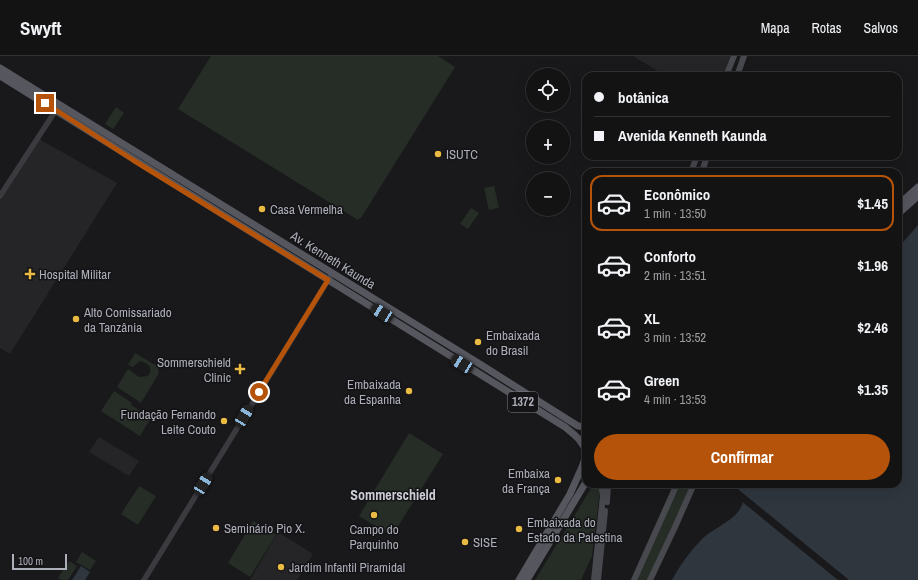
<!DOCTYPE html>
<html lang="pt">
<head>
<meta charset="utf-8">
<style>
  :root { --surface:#131314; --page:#202022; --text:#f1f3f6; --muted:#9d9ea0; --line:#323234; --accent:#b45309 }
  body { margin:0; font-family:"Archivo Narrow",sans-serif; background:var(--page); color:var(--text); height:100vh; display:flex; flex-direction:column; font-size:15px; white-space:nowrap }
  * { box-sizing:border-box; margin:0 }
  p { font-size:13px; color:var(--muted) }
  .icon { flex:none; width:22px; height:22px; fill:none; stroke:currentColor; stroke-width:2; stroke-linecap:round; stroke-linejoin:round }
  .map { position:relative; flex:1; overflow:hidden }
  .drawer { position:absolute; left:582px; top:112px; width:320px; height:320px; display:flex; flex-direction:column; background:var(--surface); border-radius:12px; box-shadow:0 4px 16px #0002,0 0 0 1px var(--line) }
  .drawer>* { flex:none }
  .banner { position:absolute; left:582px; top:16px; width:320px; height:88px; border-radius:12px; box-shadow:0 4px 16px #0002,0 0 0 1px var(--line); display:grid; align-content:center; height:88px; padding:0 12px; background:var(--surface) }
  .tools { position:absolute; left:526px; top:12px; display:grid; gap:8px }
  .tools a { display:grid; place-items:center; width:44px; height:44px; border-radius:50%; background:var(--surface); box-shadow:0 4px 16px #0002,0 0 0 1px var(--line); font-size:20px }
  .scale { position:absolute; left:12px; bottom:10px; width:55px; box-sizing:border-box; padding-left:4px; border:2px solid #acafb9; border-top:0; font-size:11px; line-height:14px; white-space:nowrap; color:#acafb9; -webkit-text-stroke:3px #141316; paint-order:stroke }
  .end { position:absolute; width:18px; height:18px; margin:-9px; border:5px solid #b45309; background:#fff; box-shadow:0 0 0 2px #fff }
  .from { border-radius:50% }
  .car { position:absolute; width:12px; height:24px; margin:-12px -6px; border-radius:5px; box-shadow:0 0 3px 1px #0007; background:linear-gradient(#222 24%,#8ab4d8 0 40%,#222 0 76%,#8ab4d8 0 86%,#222 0) }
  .banner b { display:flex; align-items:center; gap:14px; height:38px; font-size:15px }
  .banner b+b { border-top:1px solid var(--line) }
  .banner i { width:10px; height:10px; background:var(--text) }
  ul { padding:7px 0 0; list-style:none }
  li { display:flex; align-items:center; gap:12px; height:56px; margin:0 8px 6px; padding:0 4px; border:2px solid transparent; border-radius:12px }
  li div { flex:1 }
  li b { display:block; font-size:15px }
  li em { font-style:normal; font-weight:700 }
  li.on { border-color:var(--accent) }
  li>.icon { width:36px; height:36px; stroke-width:1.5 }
  .button { display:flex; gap:8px; margin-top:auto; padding:8px 12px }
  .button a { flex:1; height:46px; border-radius:24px; background:var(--accent); color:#fff; font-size:16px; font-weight:700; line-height:46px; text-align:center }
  header { display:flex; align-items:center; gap:24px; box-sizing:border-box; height:56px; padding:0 20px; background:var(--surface); border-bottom:1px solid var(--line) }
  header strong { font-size:19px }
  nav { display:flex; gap:22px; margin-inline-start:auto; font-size:14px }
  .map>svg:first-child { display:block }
  .built { fill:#252527 }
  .green { fill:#252d26 }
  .water { fill:#2f363e }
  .pier { fill:#19191b }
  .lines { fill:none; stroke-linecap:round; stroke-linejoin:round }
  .tertiary { stroke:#3a3a3f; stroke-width:5.5 }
  .secondary { stroke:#48494f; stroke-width:6 }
  .primary { stroke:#56575e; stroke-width:7 }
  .route { stroke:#b45309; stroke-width:5 }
  .poi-dot { fill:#e9bb42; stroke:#141316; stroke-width:1.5 }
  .labels { text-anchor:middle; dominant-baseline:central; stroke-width:3; stroke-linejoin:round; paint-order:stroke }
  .shield { fill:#141316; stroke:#7e8088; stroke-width:1 }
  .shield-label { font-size:12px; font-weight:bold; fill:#acafb9 }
  .poi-label { font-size:13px; fill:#acafb9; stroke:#141316; text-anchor:start }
  .street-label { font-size:13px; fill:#acafb9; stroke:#141316 }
  .neighbourhood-label { font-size:14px; font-weight:bold; fill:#ccced6; stroke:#141316 }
</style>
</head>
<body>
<header>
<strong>Swyft</strong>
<nav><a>Mapa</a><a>Rotas</a><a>Salvos</a></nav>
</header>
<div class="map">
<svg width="918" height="524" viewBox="0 0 918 524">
  <rect width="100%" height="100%" fill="#19191b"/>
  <!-- built -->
  <path class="built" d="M633 0H730L723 20H666Z
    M39 83 117 127 10 298 0 292V143Z
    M99 381 139 405 129 420 89 396Z
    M278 476 313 498 297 524H250Z"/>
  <!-- green -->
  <path class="green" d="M211 0H438L455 11 361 162H360L358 164 178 53Z
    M116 51 124 57 113 73 105 68Z
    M494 130 499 152 489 154 484 132Z
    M471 152 479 157 468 173 460 168Z
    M135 297 157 310 159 317 141 347 117 331 128 313 139 321 148 320C154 312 148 307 140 305L133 311 128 309Z
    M114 335 132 347 131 349 151 362 140 380 101 355Z
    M409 377 443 398 392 480 359 460Z
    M678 428H691L649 524H636Z
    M593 429 598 431 600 434 592 500 581 524H535Z
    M139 430 156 440 138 469 121 458Z
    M253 465 276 479 250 521 228 507Z
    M82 496 96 505 90 514 76 506Z
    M69 505 77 510 68 524H62L58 522Z"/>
  <!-- water -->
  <path class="water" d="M918 169V524H672C680 509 691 494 703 482 714 472 734 465 741 451 745 445 739 434 736 428H898V192Z
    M81 510 90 516 85 524H72Z"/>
  <!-- pier -->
  <path class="pier" d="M735 430 739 434 849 524H838L740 444Z"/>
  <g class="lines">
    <!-- tertiary -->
    <path class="tertiary" d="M0 140 56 54
      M144 524 330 221"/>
    <!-- secondary -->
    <path class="secondary" d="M726 20 734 0
      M737 20 744 0
      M691 116 697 100
      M702 116 707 100
      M607 446 608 428
      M594 524 603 440 601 428
      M598 524 605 455
      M634 524 677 428
      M650 524 675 471 694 428"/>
    <!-- primary -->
    <path class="primary" d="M0 12 483 310 570 365 578 370 586 371
      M0 20 565 371C575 379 582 384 586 396
      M898 149 918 131
      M898 158 918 140
      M519 524 570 438 582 411 586 399
      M527 524 586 426"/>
  </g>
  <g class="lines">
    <!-- route -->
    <path class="route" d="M45 47 133 104 328 224 259 336"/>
  </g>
  <!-- markers -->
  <g class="poi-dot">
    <circle cx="438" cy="98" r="4"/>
    <circle cx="262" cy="153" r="4"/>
    <path d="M28 212h4v4h4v4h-4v4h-4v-4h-4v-4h4z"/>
    <circle cx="76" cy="263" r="4"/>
    <circle cx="478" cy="286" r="4"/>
    <path d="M238 307h4v4h4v4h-4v4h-4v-4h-4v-4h4z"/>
    <circle cx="409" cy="335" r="4"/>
    <circle cx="224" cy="365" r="4"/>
    <circle cx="558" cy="424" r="4"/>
    <circle cx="374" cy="459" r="4"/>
    <circle cx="216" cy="472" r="4"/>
    <circle cx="519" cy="473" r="4"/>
    <circle cx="465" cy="486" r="4"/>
    <circle cx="281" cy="511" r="4"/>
  </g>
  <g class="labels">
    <!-- shield labels -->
    <rect class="shield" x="508" y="336" width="30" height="20" rx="3"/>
    <g class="shield-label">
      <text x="523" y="346">1372</text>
    </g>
    <!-- poi labels -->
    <g class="poi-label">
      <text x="446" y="98">ISUTC</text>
      <text x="270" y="153">Casa Vermelha</text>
      <text x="39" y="218">Hospital Militar</text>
      <text x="84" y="256">Alto Comissariado<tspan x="84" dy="15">da Tanzânia</tspan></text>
      <text x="486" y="279">Embaixada<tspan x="486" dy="15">do Brasil</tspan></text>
      <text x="231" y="306" text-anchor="end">Sommerschield<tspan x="231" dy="15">Clinic</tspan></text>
      <text x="401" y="328" text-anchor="end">Embaixada<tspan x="401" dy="15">da Espanha</tspan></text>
      <text x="216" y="358" text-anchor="end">Fundação Fernando<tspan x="216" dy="15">Leite Couto</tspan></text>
      <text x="550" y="417" text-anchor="end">Embaixa<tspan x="550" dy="15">da França</tspan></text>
      <text x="527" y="466">Embaixada do<tspan x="527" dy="15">Estado da Palestina</tspan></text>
      <text x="224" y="472">Seminário Pio X.</text>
      <text x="374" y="473" text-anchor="middle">Campo do<tspan x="374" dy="15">Parquinho</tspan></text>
      <text x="473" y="486">SISE</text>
      <text x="289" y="511">Jardim Infantil Piramidal</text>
    </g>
    <!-- street labels -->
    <g class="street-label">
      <text transform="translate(333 204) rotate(32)">Av. Kenneth Kaunda</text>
    </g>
    <!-- neighbourhood labels -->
    <g class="neighbourhood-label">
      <text x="393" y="439">Sommerschield</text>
    </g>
  </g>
</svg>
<div class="tools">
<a><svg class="icon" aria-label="locate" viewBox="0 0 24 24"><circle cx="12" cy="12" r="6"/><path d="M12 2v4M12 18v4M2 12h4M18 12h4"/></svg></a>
<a>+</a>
<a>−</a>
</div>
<div class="scale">100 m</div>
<i class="end from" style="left:259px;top:336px"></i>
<i class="end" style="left:45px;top:47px"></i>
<i class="car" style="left:382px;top:257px;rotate:302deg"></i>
<i class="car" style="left:462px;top:308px;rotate:302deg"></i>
<i class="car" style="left:244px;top:360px;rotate:31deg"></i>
<i class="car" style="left:203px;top:428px;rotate:31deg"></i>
<div class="banner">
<b><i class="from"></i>botânica</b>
<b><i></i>Avenida Kenneth Kaunda</b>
</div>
<section class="drawer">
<ul>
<li class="on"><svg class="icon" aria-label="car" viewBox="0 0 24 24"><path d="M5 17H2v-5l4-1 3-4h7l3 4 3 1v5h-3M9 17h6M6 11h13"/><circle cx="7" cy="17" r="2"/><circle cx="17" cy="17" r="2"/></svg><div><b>Econômico</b><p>1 min · 13:50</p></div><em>$1.45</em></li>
<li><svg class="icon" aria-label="car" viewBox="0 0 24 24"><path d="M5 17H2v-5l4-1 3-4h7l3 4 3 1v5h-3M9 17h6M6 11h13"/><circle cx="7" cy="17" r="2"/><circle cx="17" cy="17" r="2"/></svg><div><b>Conforto</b><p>2 min · 13:51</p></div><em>$1.96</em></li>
<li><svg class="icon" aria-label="car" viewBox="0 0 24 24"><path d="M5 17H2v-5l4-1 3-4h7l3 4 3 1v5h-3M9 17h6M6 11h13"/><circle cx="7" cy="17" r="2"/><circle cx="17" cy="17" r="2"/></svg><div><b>XL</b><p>3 min · 13:52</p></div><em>$2.46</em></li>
<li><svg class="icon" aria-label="car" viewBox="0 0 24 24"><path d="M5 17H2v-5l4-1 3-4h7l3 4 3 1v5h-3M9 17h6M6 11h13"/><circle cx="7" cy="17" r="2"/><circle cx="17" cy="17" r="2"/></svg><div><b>Green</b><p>4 min · 13:53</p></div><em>$1.35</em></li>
</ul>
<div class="button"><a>Confirmar</a></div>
</section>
</div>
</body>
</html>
